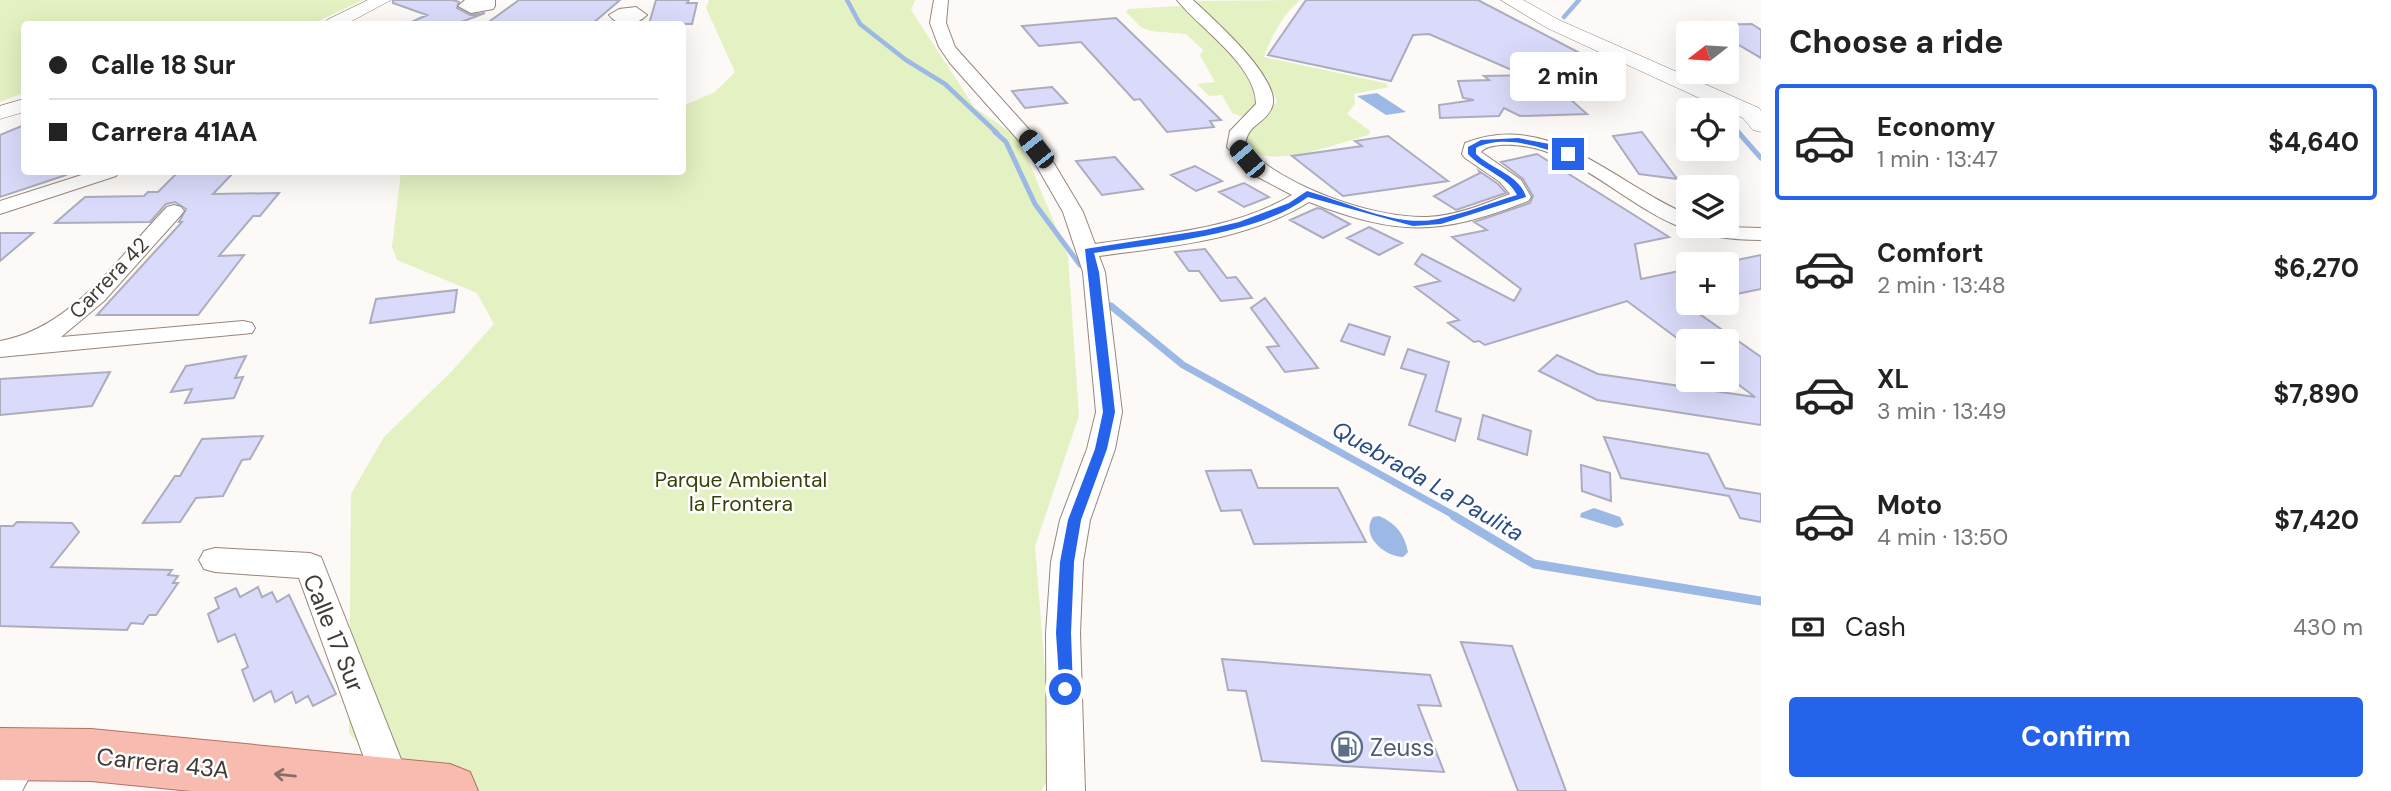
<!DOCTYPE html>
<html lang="en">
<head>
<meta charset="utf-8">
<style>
  :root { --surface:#fff; --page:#f6f6f6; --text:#222; --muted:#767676; --line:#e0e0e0; --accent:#2563eb }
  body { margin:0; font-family:"DM Sans",sans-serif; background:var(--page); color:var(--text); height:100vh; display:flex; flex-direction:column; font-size:26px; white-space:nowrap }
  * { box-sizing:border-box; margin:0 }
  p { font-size:23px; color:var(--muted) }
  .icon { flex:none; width:38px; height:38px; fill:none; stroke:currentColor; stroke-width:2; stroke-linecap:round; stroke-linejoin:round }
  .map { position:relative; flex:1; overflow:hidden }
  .drawer { display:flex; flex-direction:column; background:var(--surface); width:630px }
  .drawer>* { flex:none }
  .banner { position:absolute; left:21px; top:21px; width:665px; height:154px; border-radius:7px; box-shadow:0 7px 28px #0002; display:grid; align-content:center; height:154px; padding:0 28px; background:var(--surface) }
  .needle { width:46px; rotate:253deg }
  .buttons { position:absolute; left:1676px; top:21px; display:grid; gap:14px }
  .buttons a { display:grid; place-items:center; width:63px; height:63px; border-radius:7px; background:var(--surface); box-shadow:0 7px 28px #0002; font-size:35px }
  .end { position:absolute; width:32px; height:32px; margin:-16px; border:9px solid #2563eb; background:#fff; box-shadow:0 0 0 4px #fff }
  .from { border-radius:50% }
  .bubble { position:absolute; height:49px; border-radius:7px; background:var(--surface); box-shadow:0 7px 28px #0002; font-size:23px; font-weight:700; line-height:49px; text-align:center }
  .car { position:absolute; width:21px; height:42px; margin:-21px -10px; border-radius:9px; box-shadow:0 0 5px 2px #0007; background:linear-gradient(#222 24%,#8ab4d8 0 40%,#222 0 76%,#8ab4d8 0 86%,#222 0) }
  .banner b { display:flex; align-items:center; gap:24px; height:66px; font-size:26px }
  .banner b+b { border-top:2px solid var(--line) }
  .banner i { width:18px; height:18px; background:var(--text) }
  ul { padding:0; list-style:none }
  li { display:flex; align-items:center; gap:21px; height:116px; margin:0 14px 10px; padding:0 14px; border:4px solid transparent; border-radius:7px }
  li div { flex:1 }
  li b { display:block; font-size:26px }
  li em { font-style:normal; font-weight:700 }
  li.selected { border-color:var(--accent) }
  li>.icon { width:63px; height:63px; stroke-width:1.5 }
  h2 { padding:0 28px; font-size:32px; line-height:84px }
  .pay { display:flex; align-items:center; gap:18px; height:77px; padding:0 28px; font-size:26px }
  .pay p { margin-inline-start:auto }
  .primary-button { display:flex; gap:14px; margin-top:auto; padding:14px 28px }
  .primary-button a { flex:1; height:80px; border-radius:7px; background:var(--accent); color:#fff; font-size:28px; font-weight:700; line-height:80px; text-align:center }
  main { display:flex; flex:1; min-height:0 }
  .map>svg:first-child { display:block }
  .green { fill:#e4f1c2 }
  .water { fill:#9cb9e6 }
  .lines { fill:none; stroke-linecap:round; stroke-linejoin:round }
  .stream-far3 { stroke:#9cb9e6; stroke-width:4.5 }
  .stream-far2 { stroke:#9cb9e6; stroke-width:5 }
  .stream-far1 { stroke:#9cb9e6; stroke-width:7 }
  .stream { stroke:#9cb9e6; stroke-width:9 }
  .building { fill:#dadbfa; stroke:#acacbf; stroke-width:2 }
  .minor-casing { stroke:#97867a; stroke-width:2 }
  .tertiary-casing { stroke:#97867a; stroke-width:1 }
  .primary-casing { stroke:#b47063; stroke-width:2 }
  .minor { fill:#fff; fill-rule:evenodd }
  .tertiary { fill:#fff; fill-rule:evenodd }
  .primary { fill:#f7bbb0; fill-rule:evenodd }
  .oneway { stroke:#8a6e66 }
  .route { fill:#2563eb }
  .labels { text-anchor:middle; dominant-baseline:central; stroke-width:5; stroke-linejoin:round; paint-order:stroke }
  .street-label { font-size:21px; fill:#423a35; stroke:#fff }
  .park-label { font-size:21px; fill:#364205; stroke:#fff }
  .water-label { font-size:23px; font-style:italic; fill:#284d84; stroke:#fff }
  .near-street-label { font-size:24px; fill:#423a35; stroke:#fff }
  .near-service-label { font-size:24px; fill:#4e5e75; stroke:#fff; text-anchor:start }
</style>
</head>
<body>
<main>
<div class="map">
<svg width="1761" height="791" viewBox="0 0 1761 791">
  <rect width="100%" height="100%" fill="#fdf9f6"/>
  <!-- green -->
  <path class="green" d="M0 0H363L312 24H24V93L0 102Z
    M709 0H915L911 10 975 108 1019 138 1068 256 1079 416 1035 546 1053 772 1041 791H403L349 733 351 494 384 437 450 373 494 324 477 293 397 260 392 247 401 172H682L683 106 715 92 735 72 706 8Z
    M1300 0C1283 15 1271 36 1264 57L1385 83 1389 87 1354 94 1355 104 1347 114 1370 131 1369 135C1332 144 1272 172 1240 145L1242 135 1277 102 1267 77 1245 60 1192 1Z
    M1180 6 1185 7 1243 69 1259 103 1250 116 1243 117 1232 113 1222 95 1209 96 1197 84 1215 82 1200 55 1203 50 1186 34 1151 31 1141 27 1126 12 1128 9Z"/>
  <!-- water -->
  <path class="water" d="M1377 93 1406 112 1386 115 1357 96Z
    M1594 508 1620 517 1624 525 1616 528 1580 517 1581 513Z
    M1379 516C1396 523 1405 535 1408 552L1403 557C1385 557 1360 536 1373 517Z"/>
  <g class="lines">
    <!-- stream-far3 -->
    <path class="stream-far3" d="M847 0 860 24 906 60 945 84 997 133
      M1564 17 1579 0
      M1705 102 1716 110
      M1727 119 1739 133"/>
    <!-- stream-far2 -->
    <path class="stream-far2" d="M995 132 1006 142 1035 204 1080 265
      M1738 132 1761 158"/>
    <!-- stream-far1 -->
    <path class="stream-far1" d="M1111 306 1183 365 1457 517"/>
    <!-- stream -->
    <path class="stream" d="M1454 516 1534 564 1761 601"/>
  </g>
  <!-- building -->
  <path class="building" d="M393 0H453L459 2 457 8 470 15 485 13 456 24H407L427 15 393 3Z
    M519 0H620L592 24H486Z
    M656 0H689L687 3H697L692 24H649Z
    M1306 0H1478L1595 61H1589L1593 66 1521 74 1429 34 1413 35 1391 81 1268 55Z
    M1116 18 1221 120 1210 121 1214 127 1167 132 1140 99 1134 100 1081 42 1039 46 1022 26Z
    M1752 24 1761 30V58L1727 38V33H1719L1705 25Z
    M1543 75 1587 114 1520 116 1504 108 1499 116 1440 118 1439 105 1474 100 1463 98 1458 81 1489 80 1484 76Z
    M1052 87 1067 103 1025 108 1012 91Z
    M24 125V172H65L66 175 0 197V135Z
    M1642 132 1677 179 1639 174 1613 136Z
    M1388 136 1448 181 1343 196 1292 156 1362 146 1355 141Z
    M1537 154 1669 237 1635 244 1641 279 1689 269 1688 304 1691 308 1761 357V425L1597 400 1539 371 1557 355 1598 374 1755 397 1727 376V341H1698L1689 334V347L1627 301 1485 345 1479 341 1474 342 1448 323 1459 320 1415 287 1440 281 1415 264 1422 254 1514 301 1521 289 1452 237 1487 230 1474 222 1530 203 1533 196 1523 179 1501 162Z
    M1115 157 1143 189 1102 195 1076 161Z
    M1195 166 1222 181 1196 191 1171 175Z
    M1479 171 1498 184 1506 193 1456 210 1434 196 1480 173Z
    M186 172H234L213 194 279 193 260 216H253L219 256 244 255 198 315H97L182 222H179L186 209 175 202 166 204 150 222 55 223 85 197 144 196 148 192H158L177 173Z
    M1244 183 1269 197 1244 207 1219 192Z
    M1317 208 1322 209 1350 224 1323 238 1290 220Z
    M1369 227 1402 243 1379 255 1347 238Z
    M0 233H33L0 261Z
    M1205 249 1227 278 1236 277 1252 298 1221 301 1199 271H1189L1175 252Z
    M1761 255V289L1727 296V262Z
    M457 290 454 312 370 323 376 299Z
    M1265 298 1318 368 1285 372 1267 347 1279 346 1251 308Z
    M1349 324 1390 337 1384 355 1341 341Z
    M1408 349 1449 362 1436 411 1461 419 1455 441 1409 425 1426 375 1401 368Z
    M246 356 235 378 243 377 234 398 185 403 192 389 171 392 186 366Z
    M110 372 92 406 0 415V379Z
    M1483 415 1531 431 1527 455 1478 439Z
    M263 436 250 459 242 460 223 496 196 498 180 522 143 523 175 476H180L202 439Z
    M1604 437 1708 454 1725 488 1761 494V522L1740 518 1729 496 1621 478Z
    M1581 465 1610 473 1611 501 1582 491Z
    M1251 470 1258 488H1338L1366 542 1254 544 1241 510 1221 511 1206 471Z
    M17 522 72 523 79 532 51 567 172 570 168 575 178 576 173 583H178L156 615H149L143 624 131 623 127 630 0 626V526H13Z
    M258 587 262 597 272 592 277 602 289 595 336 694 313 706 308 696 296 703 292 692 275 702 271 691 254 701 242 670 248 667 235 634 218 642 208 614 219 608 215 598 236 588 240 597Z
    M1461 642 1512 646 1566 791H1518Z
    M1222 659 1430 675 1441 706 1418 705 1444 772 1262 761 1246 691 1228 690Z"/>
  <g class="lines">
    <!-- minor casing -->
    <g class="minor-casing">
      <path id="minor" d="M465 0H495V6L493 9 471 13 458 6Z
        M934 0H948L946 23 955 47 1043 145 1083 212 1095 244C1162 234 1233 230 1292 195L1256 176 1227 147 1230 131 1256 104C1256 65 1200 29 1177 0H1193C1211 17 1283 80 1272 107 1265 125 1247 123 1245 146 1283 187 1372 218 1427 217 1455 216 1484 204 1510 194L1500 182 1465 158 1462 154 1465 143C1550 109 1616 185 1689 215V226L1761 228V240C1733 240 1702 236 1678 226 1619 202 1567 140 1500 145 1492 146 1485 147 1481 152L1521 180 1531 197 1528 201C1439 236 1398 236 1309 202 1246 241 1171 246 1099 256L1105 272 1122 412 1115 449 1090 520 1083 562 1080 633 1085 791H1047L1046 633 1051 562 1060 520 1087 449 1096 412 1083 272 1063 212 1028 151 950 63 939 47 930 23Z
        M636 7 647 15C636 26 619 28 609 15L619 9Z
        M91 172H119L116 176 0 214V201Z
        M174 205 181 207 184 211 181 215 104 301 61 337 243 321 252 323 255 328 252 333 0 357V341C73 328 118 257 167 207Z
        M215 548 310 553 321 557 412 787 410 791H376L299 578 215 572 204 569 199 560 204 551Z
        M24 737 37 742 42 754 22 791H0C0 766 0 747 24 737Z"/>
    </g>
    <!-- tertiary casing -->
    <g class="tertiary-casing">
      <path id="tertiary" d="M368 0H391L346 24H324L327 20Z
        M1501 0H1523L1559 20 1759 108 1761 111V132L1753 130 1743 118 1547 28Z
        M24 99V112L0 119V106Z"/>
    </g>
    <!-- primary casing -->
    <g class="primary-casing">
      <path id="primary" d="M0 728 91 729 450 764 470 772 478 791H191L91 781 0 780Z"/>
    </g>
    <!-- minor -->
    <use href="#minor" class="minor"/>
    <!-- tertiary -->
    <use href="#tertiary" class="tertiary"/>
    <!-- primary -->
    <use href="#primary" class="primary"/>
  </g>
  <!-- one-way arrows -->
  <defs><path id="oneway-shaft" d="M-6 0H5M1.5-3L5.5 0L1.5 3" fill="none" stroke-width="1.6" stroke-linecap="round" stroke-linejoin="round" transform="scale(1.75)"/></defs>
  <use class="oneway" href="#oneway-shaft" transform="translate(285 775) rotate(-174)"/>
  <!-- route -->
  <path class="route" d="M1518 138 1555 145 1572 154 1568 157C1541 147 1504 134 1476 148V154C1490 168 1521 176 1526 197L1441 224 1413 226 1308 197C1256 236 1158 243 1094 253L1099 272 1115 412 1107 449 1081 520 1074 562 1071 633 1073 689 1071 693H1060L1056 633 1060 562 1068 520 1095 449 1103 412 1085 249 1205 230 1239 222 1289 203 1307 191C1347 202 1396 228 1438 219 1465 213 1491 203 1517 195 1509 177 1481 169 1468 154V147L1481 140Z"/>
  <!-- icons -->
  <defs>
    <g id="fuel-ring" transform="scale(1.575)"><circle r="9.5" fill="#fff" stroke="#5c6f8a" stroke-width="1.5"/><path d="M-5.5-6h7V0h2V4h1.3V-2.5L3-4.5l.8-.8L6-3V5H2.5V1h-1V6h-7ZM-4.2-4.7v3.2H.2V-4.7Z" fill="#5c6f8a"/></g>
  </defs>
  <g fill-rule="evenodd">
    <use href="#fuel-ring" x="1347" y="747"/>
  </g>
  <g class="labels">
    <!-- street labels -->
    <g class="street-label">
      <text transform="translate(109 278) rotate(-46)">Carrera 42</text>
    </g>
    <!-- park labels -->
    <g class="park-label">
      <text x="741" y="480">Parque Ambiental<tspan x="741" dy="24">la Frontera</tspan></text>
    </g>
    <!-- water labels -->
    <g class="water-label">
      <text transform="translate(1428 481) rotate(30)">Quebrada La Paulita</text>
    </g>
    <!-- near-street labels -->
    <g class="near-street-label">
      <text transform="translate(334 633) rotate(68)">Calle 17 Sur</text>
      <text transform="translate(163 763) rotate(6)">Carrera 43A</text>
    </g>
    <!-- near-service labels -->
    <g class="near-service-label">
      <text x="1370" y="747">Zeuss</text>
    </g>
  </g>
</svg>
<div class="buttons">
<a><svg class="needle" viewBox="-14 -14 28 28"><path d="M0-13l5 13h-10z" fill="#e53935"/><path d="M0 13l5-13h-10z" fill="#767676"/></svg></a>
<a><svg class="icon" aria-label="locate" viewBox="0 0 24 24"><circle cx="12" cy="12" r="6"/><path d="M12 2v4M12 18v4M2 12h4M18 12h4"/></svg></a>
<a><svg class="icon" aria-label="layers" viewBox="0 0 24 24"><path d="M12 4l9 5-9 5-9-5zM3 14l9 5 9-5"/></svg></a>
<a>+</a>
<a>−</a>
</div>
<i class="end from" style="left:1065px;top:689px"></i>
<i class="end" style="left:1568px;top:154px"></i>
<div class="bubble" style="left:1510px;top:52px;width:116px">2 min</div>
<i class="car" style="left:1036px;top:149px;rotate:322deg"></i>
<i class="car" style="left:1247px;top:159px;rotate:320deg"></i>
<div class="banner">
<b><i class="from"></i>Calle 18 Sur</b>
<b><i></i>Carrera 41AA</b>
</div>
</div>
<section class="drawer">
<h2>Choose a ride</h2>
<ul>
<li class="selected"><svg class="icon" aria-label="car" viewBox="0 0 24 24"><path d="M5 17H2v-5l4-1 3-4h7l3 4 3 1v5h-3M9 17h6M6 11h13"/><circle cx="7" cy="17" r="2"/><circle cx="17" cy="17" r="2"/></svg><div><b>Economy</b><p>1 min · 13:47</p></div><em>$4,640</em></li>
<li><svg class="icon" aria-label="car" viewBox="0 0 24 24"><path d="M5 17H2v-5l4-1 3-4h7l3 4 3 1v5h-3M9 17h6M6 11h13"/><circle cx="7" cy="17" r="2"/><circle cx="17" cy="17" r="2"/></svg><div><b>Comfort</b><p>2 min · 13:48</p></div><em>$6,270</em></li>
<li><svg class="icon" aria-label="car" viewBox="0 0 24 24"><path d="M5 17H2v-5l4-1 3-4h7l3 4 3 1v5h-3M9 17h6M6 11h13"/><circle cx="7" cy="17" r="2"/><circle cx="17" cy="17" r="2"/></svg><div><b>XL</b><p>3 min · 13:49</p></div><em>$7,890</em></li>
<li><svg class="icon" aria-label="car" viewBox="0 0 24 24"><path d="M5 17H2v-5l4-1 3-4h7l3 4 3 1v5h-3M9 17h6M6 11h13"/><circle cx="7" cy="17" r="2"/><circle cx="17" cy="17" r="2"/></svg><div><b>Moto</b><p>4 min · 13:50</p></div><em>$7,420</em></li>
</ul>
<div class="pay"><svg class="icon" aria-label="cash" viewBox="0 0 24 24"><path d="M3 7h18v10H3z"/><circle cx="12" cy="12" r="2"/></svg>Cash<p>430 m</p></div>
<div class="primary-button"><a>Confirm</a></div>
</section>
</main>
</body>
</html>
